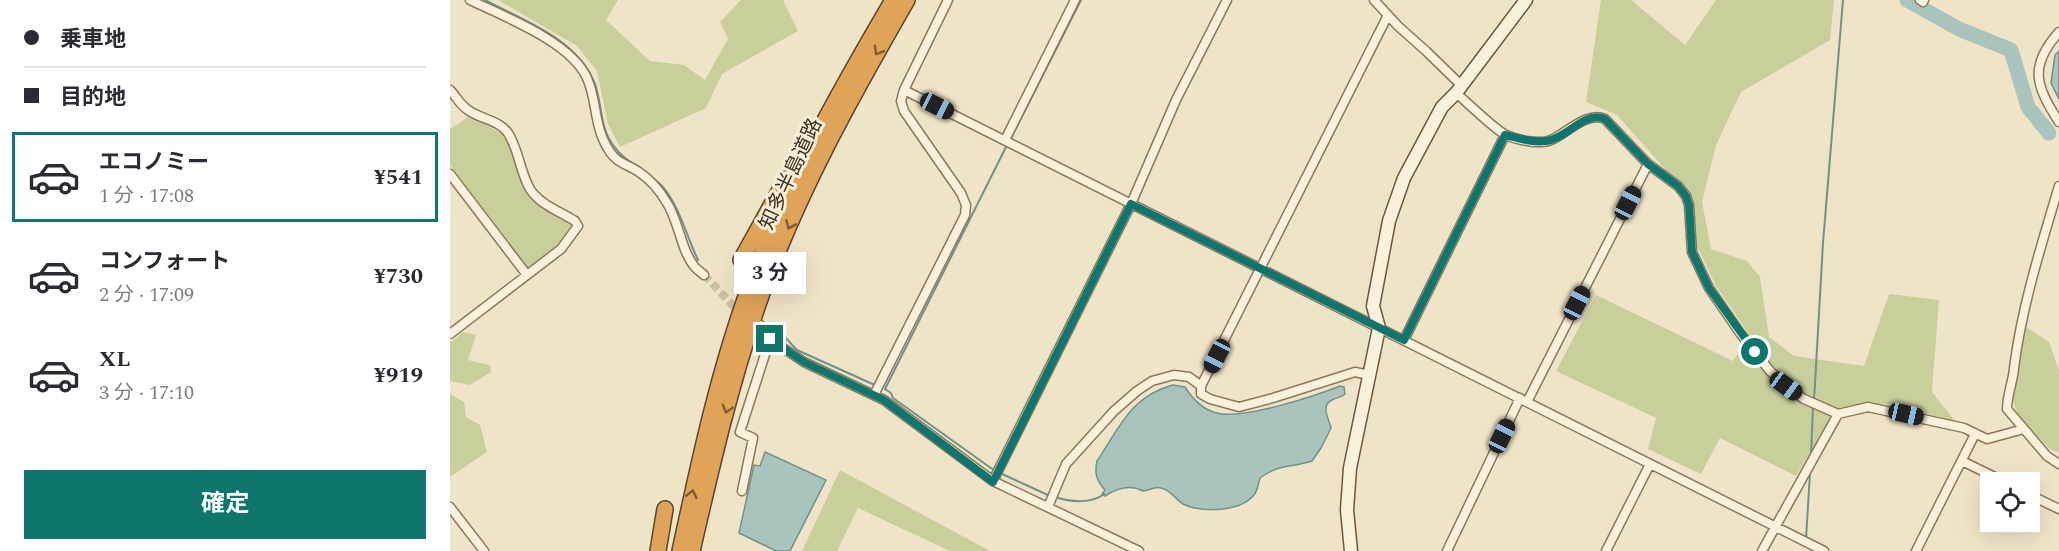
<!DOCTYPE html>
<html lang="ja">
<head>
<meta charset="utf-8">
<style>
  :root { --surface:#fff; --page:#f7f7f7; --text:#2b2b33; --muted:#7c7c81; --line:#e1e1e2; --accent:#0f766e }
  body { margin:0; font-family:Spectral,"Noto Sans JP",serif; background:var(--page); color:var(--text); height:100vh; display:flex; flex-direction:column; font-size:22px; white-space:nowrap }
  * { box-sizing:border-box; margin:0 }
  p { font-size:20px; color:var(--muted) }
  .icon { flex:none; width:33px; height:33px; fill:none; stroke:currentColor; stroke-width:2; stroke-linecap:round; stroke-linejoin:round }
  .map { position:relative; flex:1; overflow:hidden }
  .details { display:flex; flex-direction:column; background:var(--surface); width:450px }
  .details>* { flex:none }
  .guide { display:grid; align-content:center; height:132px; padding:0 24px; background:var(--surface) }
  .buttons { position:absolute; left:1530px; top:472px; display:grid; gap:12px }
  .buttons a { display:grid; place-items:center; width:60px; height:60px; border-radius:0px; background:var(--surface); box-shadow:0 6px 24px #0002; font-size:30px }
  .end { position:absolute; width:27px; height:27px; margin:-14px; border:8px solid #0f766e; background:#fff; box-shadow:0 0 0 3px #fff }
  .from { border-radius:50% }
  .bubble { position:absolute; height:42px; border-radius:0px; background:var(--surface); box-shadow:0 6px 24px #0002; font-size:20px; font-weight:700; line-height:42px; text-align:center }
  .car { position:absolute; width:18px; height:36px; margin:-18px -9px; border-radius:8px; box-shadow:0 0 4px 2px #0007; background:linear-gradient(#222 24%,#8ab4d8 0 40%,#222 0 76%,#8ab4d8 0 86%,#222 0) }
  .guide b { display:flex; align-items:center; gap:21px; height:57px; font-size:22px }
  .guide b+b { border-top:2px solid var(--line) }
  .guide i { width:15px; height:15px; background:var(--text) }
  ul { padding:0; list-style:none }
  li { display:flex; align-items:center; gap:18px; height:90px; margin:0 12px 9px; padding:0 12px; border:3px solid transparent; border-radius:0px }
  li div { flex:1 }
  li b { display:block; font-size:22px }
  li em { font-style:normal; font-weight:700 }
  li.active { border-color:var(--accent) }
  li>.icon { width:54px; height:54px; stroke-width:1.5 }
  .primary-button { display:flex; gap:12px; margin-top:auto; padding:12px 24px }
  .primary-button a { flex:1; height:69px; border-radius:0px; background:var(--accent); color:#fff; font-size:24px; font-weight:700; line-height:69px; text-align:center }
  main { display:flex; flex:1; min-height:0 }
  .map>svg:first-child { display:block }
  .green { fill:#c9cf9b }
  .water { fill:#a9c4bc; stroke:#6f938a; stroke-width:1.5 }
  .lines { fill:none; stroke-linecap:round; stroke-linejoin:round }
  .stream { stroke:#6f938a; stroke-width:2 }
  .river { stroke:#a9c4bc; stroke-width:15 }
  .street-tunnel { stroke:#ccc0a6; stroke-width:8; stroke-dasharray:8 4; stroke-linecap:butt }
  .street-casing { stroke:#8d765c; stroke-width:11 }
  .secondary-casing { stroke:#6f573f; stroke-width:15 }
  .highway-casing { stroke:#5b4430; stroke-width:18 }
  .street { stroke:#faf1dc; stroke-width:8 }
  .secondary { stroke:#faf1dc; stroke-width:12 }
  .highway { stroke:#e0a458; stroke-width:15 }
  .oneway { stroke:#7e5d36 }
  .route { stroke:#0f766e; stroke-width:8 }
  .labels { text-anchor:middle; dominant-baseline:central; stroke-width:6; stroke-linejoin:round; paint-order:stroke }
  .street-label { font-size:20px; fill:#3d2e20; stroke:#f7eed8 }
</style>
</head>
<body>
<main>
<section class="details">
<div class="guide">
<b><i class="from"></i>乗車地</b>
<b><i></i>目的地</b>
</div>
<ul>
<li class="active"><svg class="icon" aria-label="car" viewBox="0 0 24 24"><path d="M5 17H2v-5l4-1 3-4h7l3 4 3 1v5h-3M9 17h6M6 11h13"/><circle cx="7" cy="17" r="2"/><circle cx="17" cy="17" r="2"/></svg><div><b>エコノミー</b><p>1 分 · 17:08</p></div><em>¥541</em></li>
<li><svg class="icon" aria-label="car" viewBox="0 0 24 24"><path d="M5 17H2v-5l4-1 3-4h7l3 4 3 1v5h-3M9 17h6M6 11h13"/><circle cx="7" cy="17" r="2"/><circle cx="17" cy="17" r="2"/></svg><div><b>コンフォート</b><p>2 分 · 17:09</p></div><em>¥730</em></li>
<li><svg class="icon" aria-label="car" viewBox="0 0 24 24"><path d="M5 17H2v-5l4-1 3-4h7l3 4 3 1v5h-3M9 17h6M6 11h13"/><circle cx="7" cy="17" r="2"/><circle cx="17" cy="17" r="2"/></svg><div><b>XL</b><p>3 分 · 17:10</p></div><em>¥919</em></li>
</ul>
<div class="primary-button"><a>確定</a></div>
</section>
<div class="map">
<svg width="1609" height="551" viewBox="0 0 1609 551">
  <rect width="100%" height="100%" fill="#f0e4c8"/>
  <!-- green -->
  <path class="green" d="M48 0H168L156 20 200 61 234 65 255 80 278 39 270 22 291 0H333L348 31 272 74 256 108 170 147 158 124 147 71 127 46Z
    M1151 0H1181L1235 45 1266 0H1384L1380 40 1291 92 1266 145 1252 202 1261 249 1297 261 1310 277 1319 337 1344 356 1414 366 1439 294 1489 300 1482 392 1506 422 1442 404 1387 408 1346 476 1270 438 1251 474 1198 449 1206 418 1106 371 1146 295 1283 361 1300 336 1266 286 1244 240 1240 197 1167 115 1136 102Z
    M20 116 56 136 79 191 124 223 125 229 109 247 81 269 75 267 0 165V129Z
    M1576 327 1599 342 1609 371V453L1601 450 1587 436 1567 413 1563 401Z
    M13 332 26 335 18 360 40 365 41 372 20 385 0 381V343Z
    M0 394 14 402 16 417 30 425 37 452 0 477Z
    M390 470 540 551H500L408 508 387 551H352Z"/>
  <!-- water -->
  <path class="water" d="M1609 51V99L1601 83 1605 55Z
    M723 385 735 387C742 398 753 410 767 413 792 420 865 396 890 386L894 387 895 394C891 398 887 397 882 400 870 406 879 419 881 428L871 448 862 461C841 468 830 463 810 478 808 484 808 490 804 495 790 512 752 513 733 504 725 499 721 490 711 488 704 486 699 491 693 491 680 484 666 489 655 496L652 494 655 490C647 481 644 474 647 461 670 427 681 396 723 385Z
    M315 452 376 480 340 551H326L289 533 304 465 310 466Z"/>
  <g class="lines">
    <!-- stream -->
    <path class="stream" d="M35 0C76 22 126 38 145 84 152 104 150 128 163 145 175 163 197 170 212 186 230 207 236 235 248 260
      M560 140 631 0
      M333 335 347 350 427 386
      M435 389 557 145
      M435 389 441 393 443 398 545 471
      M1364 401 1373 243 1393 0
      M1361 455 1363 407
      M550 473 600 496
      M605 497C620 502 642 504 654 494
      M1356 539 1360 473"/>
    <!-- river -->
    <path class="river" d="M1457 0 1509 29 1561 50 1578 107 1599 133"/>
    <!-- street-tunnel -->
    <path class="street-tunnel" d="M254 275 291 314"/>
    <!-- street casing -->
    <g class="street-casing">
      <path id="street" d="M20 0C55 17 121 42 137 78 148 103 143 127 160 152 167 163 179 165 189 172 201 180 210 191 217 203 229 222 231 250 244 266 246 269 251 272 254 275
        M924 0 948 26 976 51 1011 85
        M1470 0 1473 2 1474 0
        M1609 32C1578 67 1586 86 1609 122
        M0 90C7 97 8 103 18 110 30 119 49 120 58 133 69 150 70 172 80 189 89 204 111 212 125 221L128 226 111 249 0 334
        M454 90 1374 551
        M1006 93C1017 102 1045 130 1056 135 1067 140 1090 145 1101 140 1117 133 1137 111 1155 119L1198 164 1228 186 1236 196 1239 205 1242 252 1259 288 1290 333 1320 371 1336 386 1354 399 1388 414 1418 407 1514 428 1537 439 1574 429
        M555 140 625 0
        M0 174 77 275
        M1609 186C1591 246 1572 306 1564 368 1563 382 1557 395 1557 409L1597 456 1609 464
        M310 325 320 339 354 362 434 400 543 481 689 551
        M954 340 1055 135
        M919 375 905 372 823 398 789 407 760 399 751 394V386L938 15
        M424 395 515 215 516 205 511 193 454 111 451 101 454 90 498 0
        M1077 402 1198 164
        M1512 461 1557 483
        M543 481 681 204 726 100 777 0
        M292 491 303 438 290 432 320 339
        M1580 495 1609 509
        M0 507 34 551
        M598 507 616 464 664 411 687 391 702 381 724 375 739 377 751 386
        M997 551 1070 398
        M1156 551 1200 464
        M1312 551 1388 414
        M1466 551 1525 434"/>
    </g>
    <!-- secondary casing -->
    <g class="secondary-casing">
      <path id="secondary" d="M901 551 897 510 900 468 929 328 923 306 939 221 954 178 992 107 1006 93 1076 0"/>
    </g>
    <!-- highway casing -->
    <g class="highway-casing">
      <path id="highway" d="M291 260 336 179
        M208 551 215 509
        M230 551C249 463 268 373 299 288 335 187 389 92 443 0
        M242 551C262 464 282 377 312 293 349 190 403 94 457 0"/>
    </g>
    <!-- street -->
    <use href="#street" class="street"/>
    <!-- secondary -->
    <use href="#secondary" class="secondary"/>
    <!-- highway -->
    <use href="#highway" class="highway"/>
  </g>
  <!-- one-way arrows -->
  <defs><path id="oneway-chevron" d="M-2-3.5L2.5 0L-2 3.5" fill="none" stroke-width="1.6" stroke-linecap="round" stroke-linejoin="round" transform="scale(1.5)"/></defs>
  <g class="oneway">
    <use href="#oneway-chevron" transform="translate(428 51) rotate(120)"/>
    <use href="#oneway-chevron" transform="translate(340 225) rotate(114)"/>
    <use href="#oneway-chevron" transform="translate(277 409) rotate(106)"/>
    <use href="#oneway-chevron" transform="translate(242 494) rotate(-77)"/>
  </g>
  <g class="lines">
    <!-- route -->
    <path class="route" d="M320 339 354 362 434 400 543 482 681 204 954 340 1055 135C1068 138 1082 143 1096 141 1117 139 1134 110 1155 119L1198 164 1228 186 1236 196 1239 205 1242 252 1259 288 1305 352"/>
  </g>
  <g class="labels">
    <!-- street labels -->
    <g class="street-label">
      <text transform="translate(341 174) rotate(-65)">知多半島道路</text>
    </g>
  </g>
</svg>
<div class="buttons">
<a><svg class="icon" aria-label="locate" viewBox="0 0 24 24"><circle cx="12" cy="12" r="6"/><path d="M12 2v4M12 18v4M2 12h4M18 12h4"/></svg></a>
</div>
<i class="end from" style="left:1305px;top:352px"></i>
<i class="end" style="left:320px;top:339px"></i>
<div class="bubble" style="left:284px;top:252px;width:72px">3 分</div>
<i class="car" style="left:487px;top:106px;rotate:117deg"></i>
<i class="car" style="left:1178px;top:203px;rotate:27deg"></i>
<i class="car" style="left:1127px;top:303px;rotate:27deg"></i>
<i class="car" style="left:767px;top:356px;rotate:207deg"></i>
<i class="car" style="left:1336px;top:386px;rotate:126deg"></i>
<i class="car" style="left:1456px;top:414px;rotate:103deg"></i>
<i class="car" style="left:1052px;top:436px;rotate:26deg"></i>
</div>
</main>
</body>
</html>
